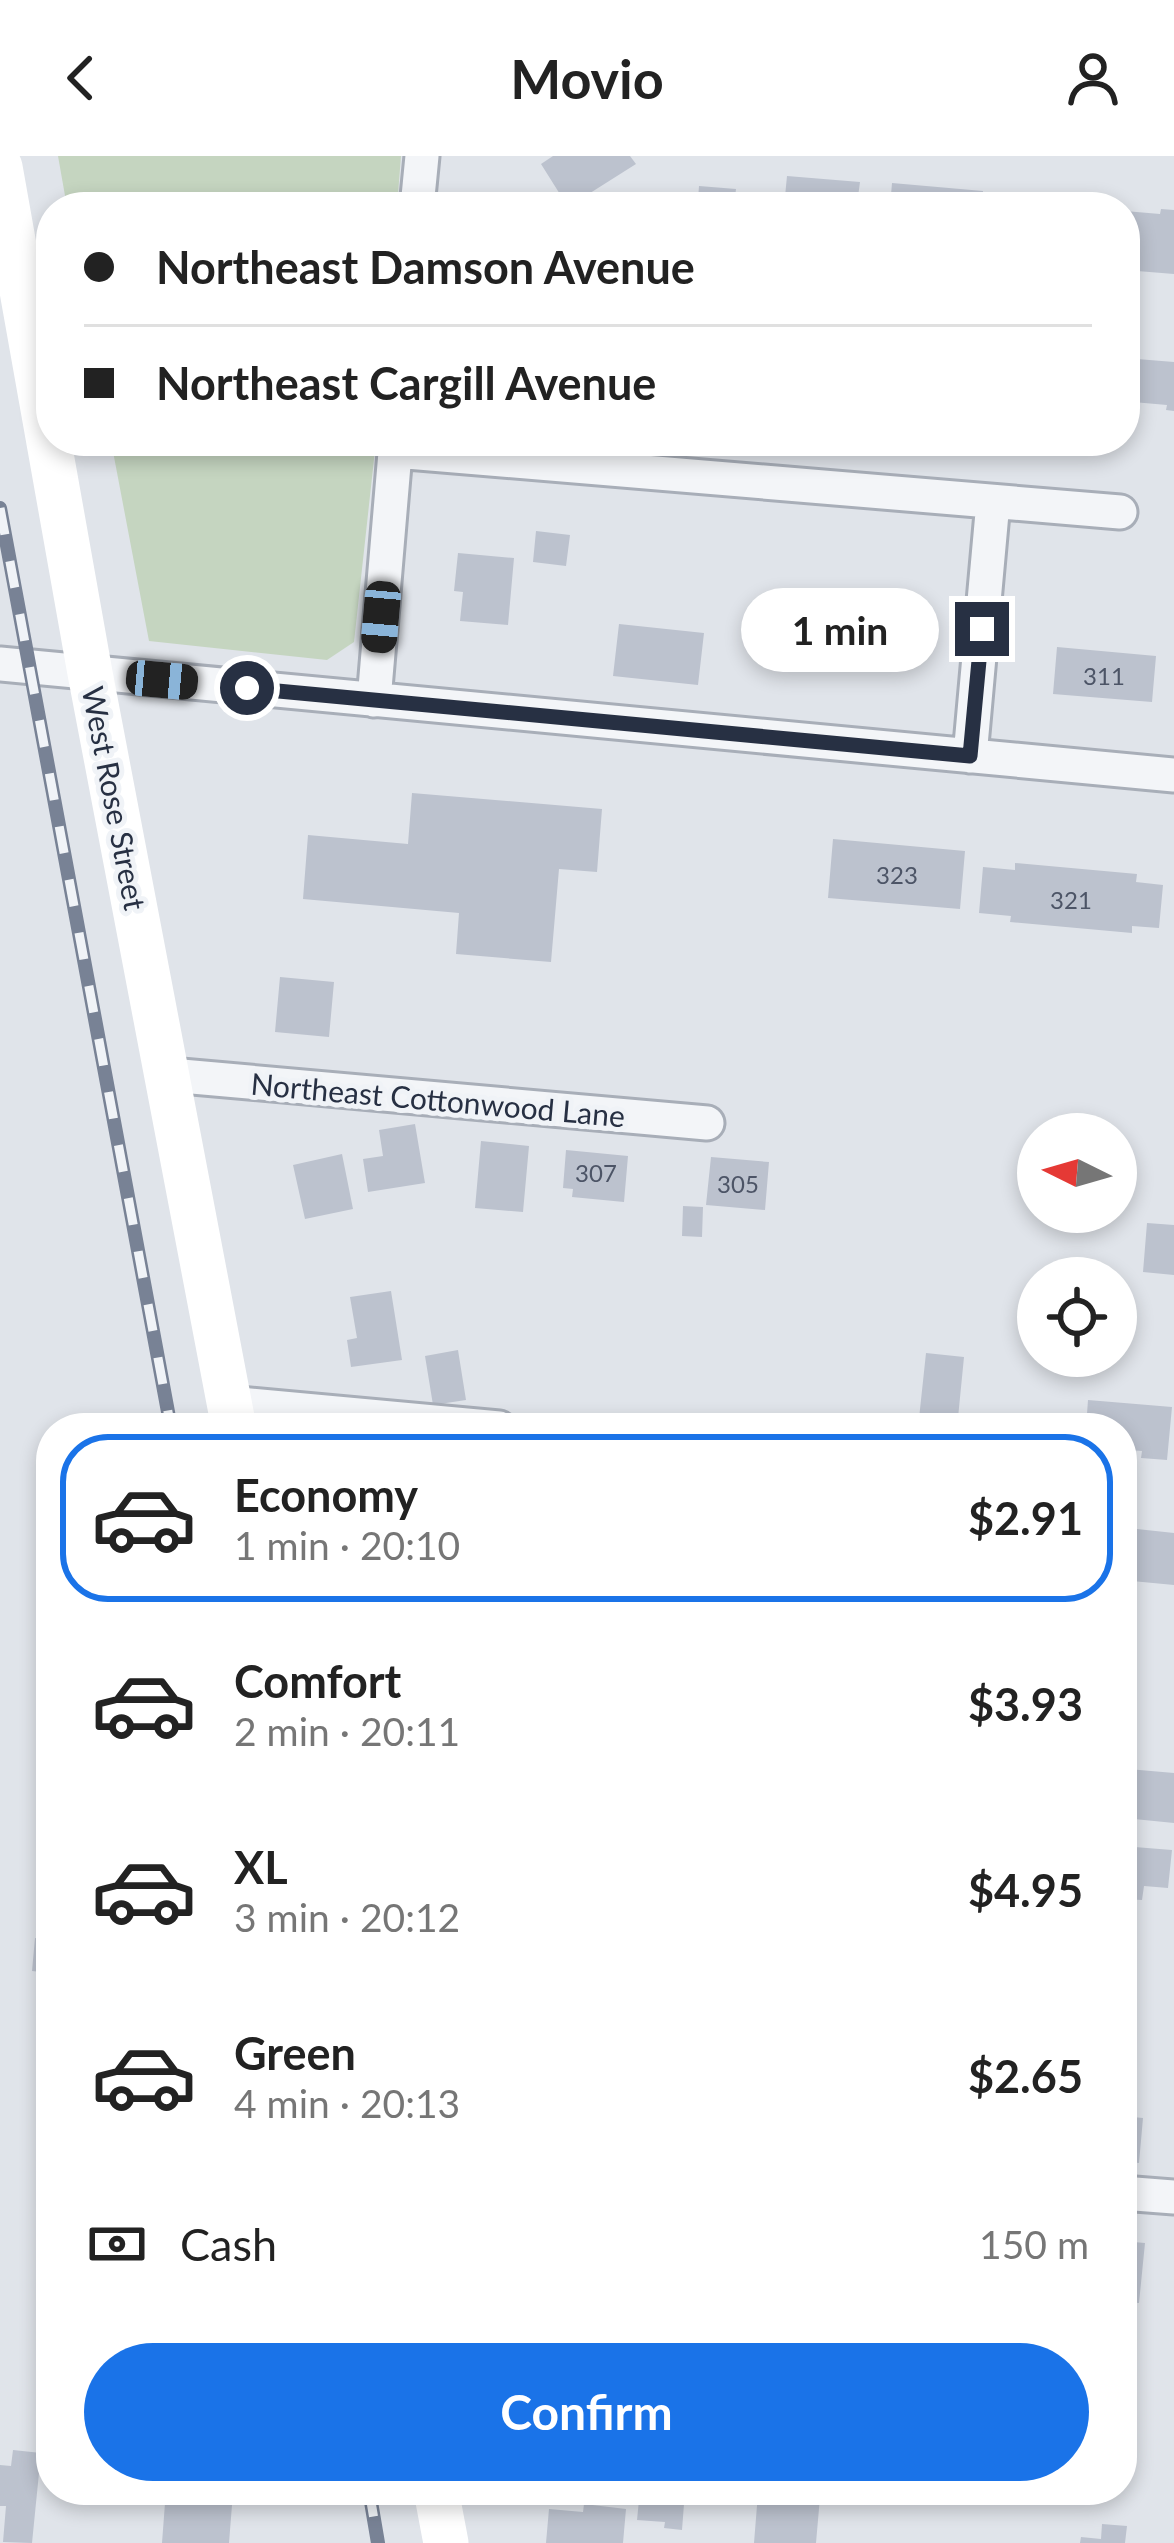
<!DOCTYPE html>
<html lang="en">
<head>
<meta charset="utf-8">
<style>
  :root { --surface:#fff; --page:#f6f6f6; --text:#222; --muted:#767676; --line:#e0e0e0; --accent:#1a73e8 }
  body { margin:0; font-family:Lato,sans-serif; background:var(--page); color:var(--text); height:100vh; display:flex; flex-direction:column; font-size:45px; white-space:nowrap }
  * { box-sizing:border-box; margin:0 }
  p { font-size:39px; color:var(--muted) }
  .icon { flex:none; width:66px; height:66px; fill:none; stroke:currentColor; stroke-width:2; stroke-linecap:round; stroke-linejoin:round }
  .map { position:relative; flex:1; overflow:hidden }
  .panel { position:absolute; left:36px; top:1257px; width:1101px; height:1092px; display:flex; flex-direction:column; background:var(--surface); border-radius:48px; box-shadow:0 6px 18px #0003 }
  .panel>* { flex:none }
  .hud { position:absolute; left:36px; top:36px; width:1104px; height:264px; border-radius:48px; box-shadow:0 6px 18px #0003; display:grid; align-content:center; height:264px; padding:0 48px; background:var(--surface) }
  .needle { width:78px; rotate:275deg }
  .controls { position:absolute; left:1017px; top:957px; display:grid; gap:24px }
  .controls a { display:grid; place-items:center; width:120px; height:120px; border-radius:50%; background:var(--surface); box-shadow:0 6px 18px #0003; font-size:60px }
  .end { position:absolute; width:54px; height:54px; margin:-27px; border:15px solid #273043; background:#fff; box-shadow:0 0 0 6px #fff }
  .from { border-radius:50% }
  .bubble { position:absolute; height:84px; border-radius:42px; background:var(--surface); box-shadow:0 6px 18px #0003; font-size:39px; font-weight:700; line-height:84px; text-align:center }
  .car { position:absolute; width:36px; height:72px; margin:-36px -18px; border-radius:15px; box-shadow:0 0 9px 3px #0007; background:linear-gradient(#222 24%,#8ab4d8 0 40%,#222 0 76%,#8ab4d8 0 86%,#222 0) }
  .hud b { display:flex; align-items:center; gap:42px; height:114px; font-size:45px }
  .hud b+b { border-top:3px solid var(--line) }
  .hud i { width:30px; height:30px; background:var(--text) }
  ul { padding:21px 0 0; list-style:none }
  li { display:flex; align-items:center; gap:36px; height:168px; margin:0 24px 18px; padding:0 24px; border:6px solid transparent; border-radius:48px }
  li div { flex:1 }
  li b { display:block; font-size:45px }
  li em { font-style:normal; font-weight:700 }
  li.selected { border-color:var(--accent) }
  li>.icon { width:108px; height:108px; stroke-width:1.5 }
  .pay { display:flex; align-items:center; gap:30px; height:132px; padding:0 48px; font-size:45px }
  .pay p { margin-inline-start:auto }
  .button { display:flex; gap:24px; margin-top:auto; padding:24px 48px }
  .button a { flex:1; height:138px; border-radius:72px; background:var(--accent); color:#fff; font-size:48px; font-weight:700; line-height:138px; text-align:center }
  header { display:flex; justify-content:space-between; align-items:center; height:156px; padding:0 48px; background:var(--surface); font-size:54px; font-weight:700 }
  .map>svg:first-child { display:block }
  .green { fill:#c5d5c0 }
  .building { fill:#bcc2ce }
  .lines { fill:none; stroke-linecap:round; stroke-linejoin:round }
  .street-casing { stroke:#a8aeb8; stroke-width:39 }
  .street { stroke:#f3f5f8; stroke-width:33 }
  .secondary { stroke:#fff; stroke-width:45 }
  .rail-casing { stroke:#788295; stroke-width:14 }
  .rail { stroke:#f0f3f7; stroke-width:9; stroke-dasharray:27; stroke-linecap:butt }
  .route { stroke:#273043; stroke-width:15 }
  .labels { text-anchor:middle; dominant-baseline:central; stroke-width:10; stroke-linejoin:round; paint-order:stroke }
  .number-label { font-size:24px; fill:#4c5466 }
  .street-label { font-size:30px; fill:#273043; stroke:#f0f3f7 }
</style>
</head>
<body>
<header><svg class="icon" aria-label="back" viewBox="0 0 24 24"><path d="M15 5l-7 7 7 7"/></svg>Movio<svg class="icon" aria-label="person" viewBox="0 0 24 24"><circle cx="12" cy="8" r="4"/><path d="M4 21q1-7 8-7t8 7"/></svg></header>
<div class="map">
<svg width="1174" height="2387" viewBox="0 0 1174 2387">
  <rect width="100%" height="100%" fill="#e0e4ea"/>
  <!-- green -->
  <path class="green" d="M58 0H401L397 51H67Z
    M111 285H376L354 486 327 504 149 485Z"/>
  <!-- building -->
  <path class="building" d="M553 0H630L636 8 568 51 541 8Z
    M787 20 860 26 858 41 874 42 873 51H784Z
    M892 27 983 35 982 51H890Z
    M699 30 736 33 734 51H685L686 43 698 44Z
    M1037 42 1099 48V51H1036Z
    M1161 53 1174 54V118L1125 114V55L1160 58Z
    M1137 203 1174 206V255L1166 254 1167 249 1133 246Z
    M536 375 570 379 566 410 533 406Z
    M458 397 514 402 508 469 460 465 463 436 454 435Z
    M619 468 704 477 698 529 613 520Z
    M1057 491 1156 500 1152 546 1053 538Z
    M412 637 602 653 597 716 559 713 551 806 456 798 459 757 303 743 308 679 408 688Z
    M833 683 965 695 960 753 828 742Z
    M1015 707 1137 718 1136 726 1163 729 1159 772 1132 770V777L1010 766 1011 760 979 757 983 711 1015 714Z
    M280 821 334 826 329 881 275 876Z
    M415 968 425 1027 368 1036 363 1003 383 1000 379 974Z
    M481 985 529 990 523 1056 475 1052Z
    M566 994 628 1000 624 1046 572 1041 573 1033 563 1032Z
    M342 998 353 1053 305 1063 293 1009Z
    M711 1001 769 1006 765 1054 706 1049Z
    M683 1050 703 1051 702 1081 682 1080Z
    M1147 1067 1174 1069V1119L1143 1116Z
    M391 1135 402 1204 351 1211 347 1184 357 1182 350 1141Z
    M458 1194 466 1244 433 1249 425 1200Z
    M926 1197 964 1201 957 1272H918Z
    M1088 1244 1172 1251 1167 1304 1141 1302 1142 1295 1128 1294 1127 1306H1122V1272H1086Z
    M1137 1373 1174 1377V1429L1132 1425Z
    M1128 1613 1174 1617V1667L1124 1662Z
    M1122 1690 1172 1694 1168 1732 1144 1730 1142 1744 1122 1743Z
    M35 1782 51 1784V1817L32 1815Z
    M1122 1960 1143 1962 1139 2007 1122 2005Z
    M1122 2085 1145 2087 1139 2147 1122 2146Z
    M13 2294 41 2297 32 2387 3 2386 6 2350H0V2309L11 2310Z
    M166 2334H214L213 2348 232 2349 229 2387H162Z
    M640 2334 685 2335 682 2374 664 2372 665 2366 637 2364Z
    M758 2337 820 2341 816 2387H754Z
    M584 2348 626 2353 623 2387H546L549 2353 583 2356Z
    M1102 2368 1127 2370 1125 2387H1080L1081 2381 1101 2383Z"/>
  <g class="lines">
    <!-- street casing -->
    <g class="street-casing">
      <path id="street" d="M417 51 422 0
        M395 295 1120 356
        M0 508 1174 619
        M374 544 396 285
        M970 600 993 346
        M170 919 707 967
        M229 1247 499 1272
        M1122 2037 1174 2041"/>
    </g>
    <!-- street -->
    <use href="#street" class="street"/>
    <!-- secondary -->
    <path class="secondary" d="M0 11 90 517 234 1272
      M436 2334 446 2387"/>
    <!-- rail casing -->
    <g class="rail-casing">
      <path id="rail" d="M0 352 171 1272
        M369 2334 378 2387"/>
    </g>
    <!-- rail -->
    <use href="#rail" class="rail"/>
  </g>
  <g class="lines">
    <!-- route -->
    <path class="route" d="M247 532 970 600 982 473"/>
  </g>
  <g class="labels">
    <!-- number labels -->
    <g class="number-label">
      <text x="1104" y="519">311</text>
      <text x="897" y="718">323</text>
      <text x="1071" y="743">321</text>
      <text x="596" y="1016">307</text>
      <text x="738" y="1027">305</text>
    </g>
    <!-- street labels -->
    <g class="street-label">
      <text transform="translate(115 642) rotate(79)">West Rose Street</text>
      <text transform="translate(438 943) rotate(5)">Northeast Cottonwood Lane</text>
    </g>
  </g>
</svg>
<div class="controls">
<a><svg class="needle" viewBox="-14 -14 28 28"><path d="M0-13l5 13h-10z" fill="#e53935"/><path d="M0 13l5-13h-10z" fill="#767676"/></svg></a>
<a><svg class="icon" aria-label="locate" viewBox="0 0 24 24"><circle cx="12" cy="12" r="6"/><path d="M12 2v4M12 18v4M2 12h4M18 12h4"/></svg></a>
</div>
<i class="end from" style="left:247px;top:532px"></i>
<i class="end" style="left:982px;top:473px"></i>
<div class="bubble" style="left:741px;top:432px;width:198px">1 min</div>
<i class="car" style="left:381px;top:461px;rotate:185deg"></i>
<i class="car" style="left:162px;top:524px;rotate:95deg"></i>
<div class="hud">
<b><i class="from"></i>Northeast Damson Avenue</b>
<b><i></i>Northeast Cargill Avenue</b>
</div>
<section class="panel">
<ul>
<li class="selected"><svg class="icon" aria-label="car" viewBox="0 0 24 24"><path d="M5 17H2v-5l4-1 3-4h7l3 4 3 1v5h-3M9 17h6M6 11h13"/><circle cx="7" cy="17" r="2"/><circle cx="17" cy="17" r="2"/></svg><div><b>Economy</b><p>1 min · 20:10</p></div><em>$2.91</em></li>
<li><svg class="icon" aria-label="car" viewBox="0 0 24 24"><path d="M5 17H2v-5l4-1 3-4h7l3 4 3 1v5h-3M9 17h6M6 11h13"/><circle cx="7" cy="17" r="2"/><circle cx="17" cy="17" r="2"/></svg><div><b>Comfort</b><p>2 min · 20:11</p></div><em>$3.93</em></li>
<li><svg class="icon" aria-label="car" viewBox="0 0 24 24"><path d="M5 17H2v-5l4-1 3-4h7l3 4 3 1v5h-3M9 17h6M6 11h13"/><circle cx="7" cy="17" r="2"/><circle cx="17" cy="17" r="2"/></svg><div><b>XL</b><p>3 min · 20:12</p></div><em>$4.95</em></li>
<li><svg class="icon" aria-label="car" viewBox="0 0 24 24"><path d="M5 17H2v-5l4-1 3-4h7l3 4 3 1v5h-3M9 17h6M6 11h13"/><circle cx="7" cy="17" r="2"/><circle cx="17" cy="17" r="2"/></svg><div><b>Green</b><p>4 min · 20:13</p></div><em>$2.65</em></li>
</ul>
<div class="pay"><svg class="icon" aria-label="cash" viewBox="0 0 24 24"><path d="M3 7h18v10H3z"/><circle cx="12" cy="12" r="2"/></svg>Cash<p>150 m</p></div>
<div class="button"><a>Confirm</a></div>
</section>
</div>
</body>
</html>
